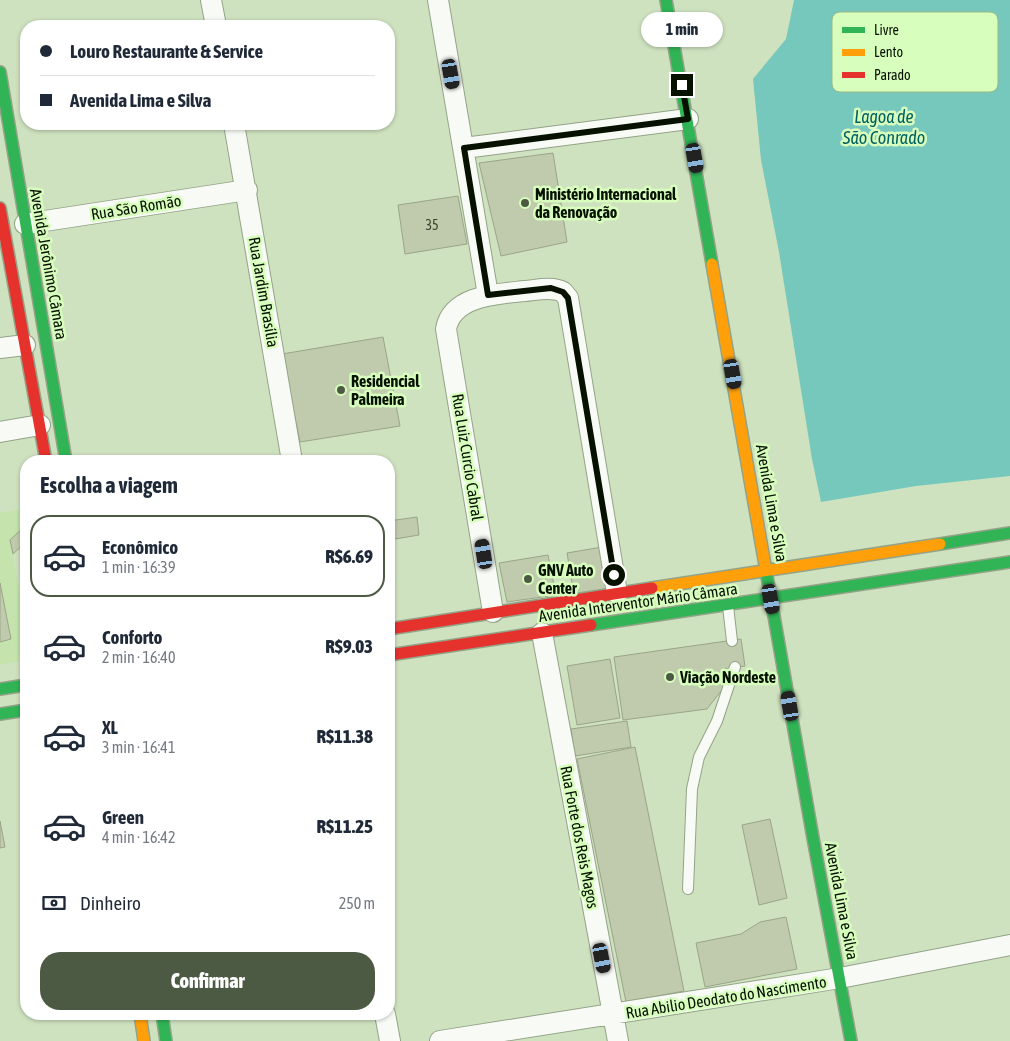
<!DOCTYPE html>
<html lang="pt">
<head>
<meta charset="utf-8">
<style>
  :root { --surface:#fff; --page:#f2f2f3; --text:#1f2937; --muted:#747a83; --line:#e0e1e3; --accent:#4c5a43 }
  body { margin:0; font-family:"Asap Condensed",sans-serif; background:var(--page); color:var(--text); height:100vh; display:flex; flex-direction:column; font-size:19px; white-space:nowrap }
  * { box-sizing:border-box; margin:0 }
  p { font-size:16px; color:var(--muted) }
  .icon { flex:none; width:28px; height:28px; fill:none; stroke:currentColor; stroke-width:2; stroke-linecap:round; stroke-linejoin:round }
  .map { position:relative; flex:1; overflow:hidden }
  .side { position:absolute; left:20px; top:455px; width:375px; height:565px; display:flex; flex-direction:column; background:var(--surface); border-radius:20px; box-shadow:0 1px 4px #0004 }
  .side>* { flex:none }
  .guide { position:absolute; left:20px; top:20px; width:375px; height:110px; border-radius:20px; box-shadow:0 1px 4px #0004; display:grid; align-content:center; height:110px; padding:0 20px; background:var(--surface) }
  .end { position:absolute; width:22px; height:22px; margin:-11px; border:6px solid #061100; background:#fff; box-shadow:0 0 0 2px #fff }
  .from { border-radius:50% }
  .bubble { position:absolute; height:35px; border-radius:18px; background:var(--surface); box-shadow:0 1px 4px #0004; font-size:16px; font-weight:800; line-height:35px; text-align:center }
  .car { position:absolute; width:15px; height:30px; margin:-15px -8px; border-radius:6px; box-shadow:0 0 4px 1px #0007; background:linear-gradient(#222 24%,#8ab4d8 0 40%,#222 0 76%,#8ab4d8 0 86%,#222 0) }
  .guide b { display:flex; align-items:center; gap:18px; height:48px; font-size:19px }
  .guide b+b { border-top:1px solid var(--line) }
  .guide i { width:12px; height:12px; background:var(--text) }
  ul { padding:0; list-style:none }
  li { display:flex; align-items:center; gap:15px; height:82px; margin:0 10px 8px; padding:0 10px; border:2px solid transparent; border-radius:20px }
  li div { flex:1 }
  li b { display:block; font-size:19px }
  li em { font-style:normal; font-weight:800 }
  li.selected { border-color:var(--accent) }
  li>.icon { width:45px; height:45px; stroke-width:1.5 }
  h2 { padding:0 20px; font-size:22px; line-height:60px }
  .pay { display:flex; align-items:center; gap:12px; height:55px; padding:0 20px; font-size:19px }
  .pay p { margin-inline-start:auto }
  .button { display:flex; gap:10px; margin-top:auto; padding:10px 20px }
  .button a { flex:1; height:58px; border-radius:20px; background:var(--accent); color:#fff; font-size:20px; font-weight:800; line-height:58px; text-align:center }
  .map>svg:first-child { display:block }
  .built { fill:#c4e3ad }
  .water { fill:#77c8bc }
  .building { fill:#c0caac; stroke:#9ba588 }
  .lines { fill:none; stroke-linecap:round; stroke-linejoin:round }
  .lane-casing { stroke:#94a388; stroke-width:12 }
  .street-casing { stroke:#94a388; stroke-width:22 }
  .fast-casing { stroke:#94a388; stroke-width:14 }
  .slow-casing { stroke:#94a388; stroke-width:14 }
  .jam-casing { stroke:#94a388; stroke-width:14 }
  .lane { stroke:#f8fbf5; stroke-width:10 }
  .street { stroke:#f8fbf5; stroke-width:20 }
  .fast { stroke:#30b455; stroke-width:11 }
  .slow { stroke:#ff9f0a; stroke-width:11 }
  .jam { stroke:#e5322d; stroke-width:11 }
  .route { stroke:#061100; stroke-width:6 }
  .poi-dot { fill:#4c5a43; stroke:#d8febe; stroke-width:2 }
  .labels { text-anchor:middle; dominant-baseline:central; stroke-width:5; stroke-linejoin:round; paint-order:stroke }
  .number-label { font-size:14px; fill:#36402c }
  .poi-label { font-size:16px; font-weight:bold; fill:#061100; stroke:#d8febe; text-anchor:start }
  .street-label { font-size:16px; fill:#061100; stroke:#d8febe }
  .water-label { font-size:18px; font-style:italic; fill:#006160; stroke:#d8febe }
  .key { fill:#d8febe; stroke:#99b785; stroke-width:1 }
  .key-label { font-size:14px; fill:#061100 }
</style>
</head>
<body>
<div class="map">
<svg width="1010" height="1041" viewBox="0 0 1010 1041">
  <rect width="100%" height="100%" fill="#cee2bf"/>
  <!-- built -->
  <path class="built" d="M22 509 25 526 10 540 26 624V660L0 665V513Z"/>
  <!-- water -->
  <path class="water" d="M794 0H1010V476L916 486 821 502 812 459 779 252 761 160 753 79 786 39Z"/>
  <!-- building -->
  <path class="building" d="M553 153 567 242 501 256 479 163Z
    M458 196 467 244 405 254 398 205Z
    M383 337 400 426 300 442 282 354Z
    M417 517 419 535 389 540V521Z
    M25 526 26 542 13 554 10 540Z
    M602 547 609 590 574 595 567 553Z
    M548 555 556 595 507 602 499 563Z
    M0 583 11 639 0 642Z
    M741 639 745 666 723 669 725 686 707 709 623 720 614 657Z
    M610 659 620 718 577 725 567 666Z
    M627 721 631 747 575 756 571 729Z
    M635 747 684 991 626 1002 577 759Z
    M770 819 787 898 759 905 742 825Z
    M0 821 5 847 0 848Z
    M786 917 797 969 705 987 696 943 741 934 760 922Z"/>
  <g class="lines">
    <!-- lane casing -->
    <g class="lane-casing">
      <path id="lane" d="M728 606 732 641
        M688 889 692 789 699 757 717 721 735 667"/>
    </g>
    <!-- street casing -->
    <g class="street-casing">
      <path id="street" d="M211 0 216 26
        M438 0 488 295
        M234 124 292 461
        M464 148 688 119
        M25 224 247 190
        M0 348 25 345
        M0 432 40 425
        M493 612 446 329C452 295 498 294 525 291 537 290 552 286 563 292L568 298 617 593
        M542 633 618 1041
        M385 1014 390 1041
        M440 1041 840 978 1010 945"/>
    </g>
    <!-- fast casing -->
    <g class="fast-casing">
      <path id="fast" d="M666 0 712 264
        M0 72 66 461
        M940 544 1010 533
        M765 565 813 838 851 1041
        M591 625 1010 562
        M0 689 26 685
        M0 714 26 710
        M162 1014 166 1041"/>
    </g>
    <!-- slow casing -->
    <g class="slow-casing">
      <path id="slow" d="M712 264 765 565
        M652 588 940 544
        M140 1014 144 1041"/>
    </g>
    <!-- jam casing -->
    <g class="jam-casing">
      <path id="jam" d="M0 208 46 461
        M389 629 652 588
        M389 655 591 625"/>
    </g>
    <!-- lane -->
    <use href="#lane" class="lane"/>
    <!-- street -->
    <use href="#street" class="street"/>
    <!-- fast -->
    <use href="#fast" class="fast"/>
    <!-- slow -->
    <use href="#slow" class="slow"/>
    <!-- jam -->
    <use href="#jam" class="jam"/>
  </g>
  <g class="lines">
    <!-- route -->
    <path class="route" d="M614 575 568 298 563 292 551 288 488 295 464 148 688 119 682 85"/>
  </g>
  <!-- markers -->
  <g class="poi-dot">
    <circle cx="525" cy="203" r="5"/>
    <circle cx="341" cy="390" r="5"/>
    <circle cx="528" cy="579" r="5"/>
    <circle cx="670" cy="677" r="5"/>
  </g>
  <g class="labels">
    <!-- number labels -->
    <g class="number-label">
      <text x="432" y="225">35</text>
    </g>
    <!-- poi labels -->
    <g class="poi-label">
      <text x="535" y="194">Ministério Internacional<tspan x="535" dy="18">da Renovação</tspan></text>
      <text x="351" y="381">Residencial<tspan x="351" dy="18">Palmeira</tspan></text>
      <text x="538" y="570">GNV Auto<tspan x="538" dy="18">Center</tspan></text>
      <text x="680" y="677">Viação Nordeste</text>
    </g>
    <!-- street labels -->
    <g class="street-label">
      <text transform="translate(136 207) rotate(-9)">Rua São Romão</text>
      <text transform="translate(49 264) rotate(80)">Avenida Jerônimo Câmara</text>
      <text transform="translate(264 292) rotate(80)">Rua Jardim Brasília</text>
      <text transform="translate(468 457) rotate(81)">Rua Luiz Curcio Cabral</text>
      <text transform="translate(772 503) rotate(80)">Avenida Lima e Silva</text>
      <text transform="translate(638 602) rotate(-8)">Avenida Interventor Mário Câmara</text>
      <text transform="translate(580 837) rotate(79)">Rua Forte dos Reis Magos</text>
      <text transform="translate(842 901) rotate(79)">Avenida Lima e Silva</text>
      <text transform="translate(726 997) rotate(-9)">Rua Abilio Deodato do Nascimento</text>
    </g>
    <!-- water labels -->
    <g class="water-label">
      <text x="884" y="116">Lagoa de<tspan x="884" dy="21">São Conrado</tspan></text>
    </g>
  </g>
  <!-- legend -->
  <rect x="832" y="12" width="166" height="80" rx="8" class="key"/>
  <rect x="842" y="27" width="23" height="6" fill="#30b455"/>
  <rect x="842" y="49" width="23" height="7" fill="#ff9f0a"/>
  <rect x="842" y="72" width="23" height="6" fill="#e5322d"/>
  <g class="key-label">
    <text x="874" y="35">Livre</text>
    <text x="874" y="57">Lento</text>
    <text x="874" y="80">Parado</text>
  </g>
</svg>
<i class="end from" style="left:614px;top:575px"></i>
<i class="end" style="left:682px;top:85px"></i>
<div class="bubble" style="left:641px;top:12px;width:82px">1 min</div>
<i class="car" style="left:451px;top:74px;rotate:170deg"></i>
<i class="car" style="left:695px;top:158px;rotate:170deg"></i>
<i class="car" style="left:733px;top:374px;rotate:170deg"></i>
<i class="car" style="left:484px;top:554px;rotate:351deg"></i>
<i class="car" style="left:771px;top:599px;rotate:170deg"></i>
<i class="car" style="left:790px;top:706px;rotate:350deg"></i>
<i class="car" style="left:602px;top:958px;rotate:169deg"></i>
<div class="guide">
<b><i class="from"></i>Louro Restaurante &amp; Service</b>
<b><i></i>Avenida Lima e Silva</b>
</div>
<section class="side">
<h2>Escolha a viagem</h2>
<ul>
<li class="selected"><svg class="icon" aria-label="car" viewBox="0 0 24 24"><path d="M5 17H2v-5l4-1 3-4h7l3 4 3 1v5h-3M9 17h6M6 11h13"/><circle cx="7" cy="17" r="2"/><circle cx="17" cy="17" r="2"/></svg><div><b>Econômico</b><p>1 min · 16:39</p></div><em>R$6.69</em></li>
<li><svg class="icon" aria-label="car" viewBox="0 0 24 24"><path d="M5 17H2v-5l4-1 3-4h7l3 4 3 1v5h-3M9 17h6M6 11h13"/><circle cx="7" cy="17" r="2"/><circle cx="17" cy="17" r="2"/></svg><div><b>Conforto</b><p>2 min · 16:40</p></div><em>R$9.03</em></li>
<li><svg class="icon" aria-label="car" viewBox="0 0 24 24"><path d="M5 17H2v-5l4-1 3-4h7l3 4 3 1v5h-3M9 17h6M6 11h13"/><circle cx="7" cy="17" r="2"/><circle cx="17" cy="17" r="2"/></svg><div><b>XL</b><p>3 min · 16:41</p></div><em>R$11.38</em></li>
<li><svg class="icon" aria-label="car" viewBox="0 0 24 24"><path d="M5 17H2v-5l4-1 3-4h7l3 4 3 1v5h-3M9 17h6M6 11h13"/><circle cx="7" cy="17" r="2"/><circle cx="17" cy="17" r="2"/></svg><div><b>Green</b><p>4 min · 16:42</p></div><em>R$11.25</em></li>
</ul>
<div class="pay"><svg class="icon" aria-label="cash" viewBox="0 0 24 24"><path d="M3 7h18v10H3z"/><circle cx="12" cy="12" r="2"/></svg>Dinheiro<p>250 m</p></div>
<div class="button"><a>Confirmar</a></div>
</section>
</div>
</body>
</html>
